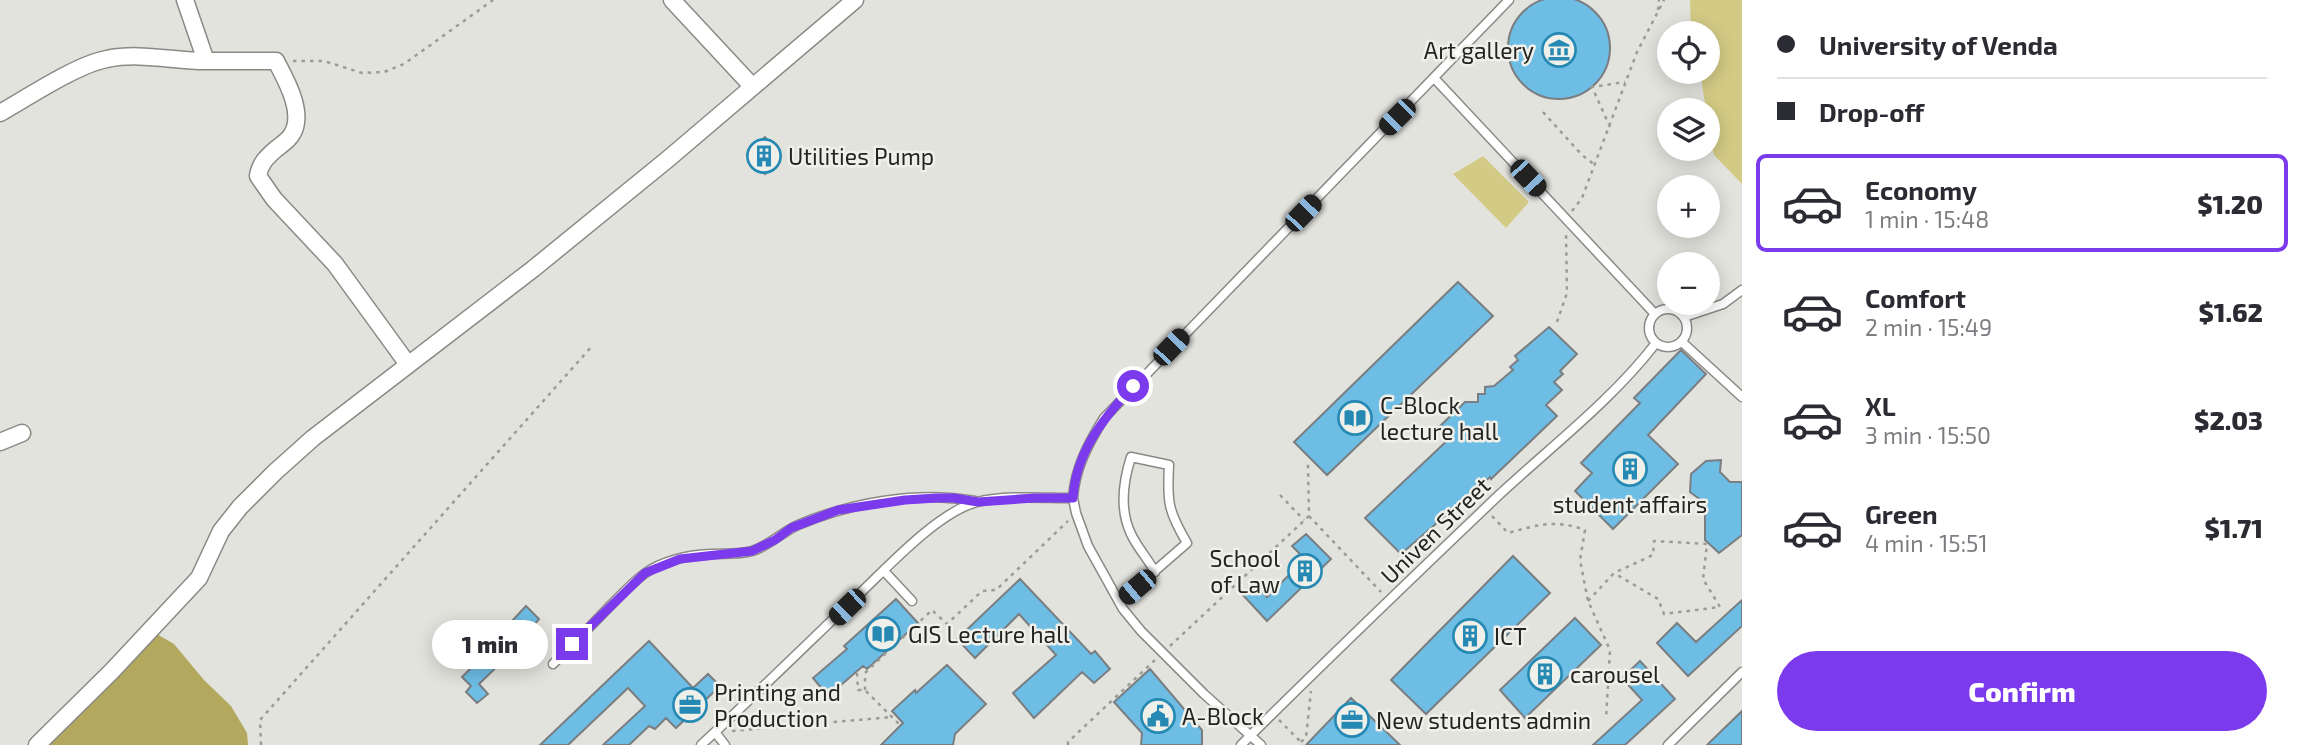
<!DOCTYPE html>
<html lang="en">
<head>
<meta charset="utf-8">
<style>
  :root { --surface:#fff; --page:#f2f2f3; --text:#2b2b33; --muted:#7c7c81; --line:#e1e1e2; --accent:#7c3aed }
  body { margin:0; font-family:"Exo 2",sans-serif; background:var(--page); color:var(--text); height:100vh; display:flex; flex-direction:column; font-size:26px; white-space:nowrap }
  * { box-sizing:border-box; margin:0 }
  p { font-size:23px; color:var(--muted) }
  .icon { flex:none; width:38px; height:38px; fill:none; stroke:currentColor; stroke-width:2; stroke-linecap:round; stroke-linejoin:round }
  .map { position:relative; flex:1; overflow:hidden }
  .details { display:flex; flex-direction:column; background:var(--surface); width:560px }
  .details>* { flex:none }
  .top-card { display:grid; align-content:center; height:154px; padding:0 35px; background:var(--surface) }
  .fabs { position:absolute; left:1657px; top:21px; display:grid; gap:14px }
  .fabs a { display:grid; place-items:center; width:63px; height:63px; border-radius:50%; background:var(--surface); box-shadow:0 4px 18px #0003; font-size:35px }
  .end { position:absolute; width:32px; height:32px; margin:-16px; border:9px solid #7c3aed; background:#fff; box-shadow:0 0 0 4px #fff }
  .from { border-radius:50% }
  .bubble { position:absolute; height:49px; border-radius:24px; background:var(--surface); box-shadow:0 4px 18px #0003; font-size:23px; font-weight:800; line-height:49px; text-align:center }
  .car { position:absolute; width:21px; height:42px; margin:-21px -10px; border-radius:9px; box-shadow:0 0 5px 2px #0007; background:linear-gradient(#222 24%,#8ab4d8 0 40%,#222 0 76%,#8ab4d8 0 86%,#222 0) }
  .top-card b { display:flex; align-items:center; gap:24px; height:66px; font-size:26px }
  .top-card b+b { border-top:2px solid var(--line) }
  .top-card i { width:18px; height:18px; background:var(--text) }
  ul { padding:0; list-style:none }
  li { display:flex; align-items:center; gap:21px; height:98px; margin:0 14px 10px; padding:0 21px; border:4px solid transparent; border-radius:10px }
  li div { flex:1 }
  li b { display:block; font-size:26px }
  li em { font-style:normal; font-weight:800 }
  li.selected { border-color:var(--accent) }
  li>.icon { width:63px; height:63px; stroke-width:1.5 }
  .action { display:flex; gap:14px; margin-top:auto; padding:14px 35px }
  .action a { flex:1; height:80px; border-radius:42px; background:var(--accent); color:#fff; font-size:28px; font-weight:800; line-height:80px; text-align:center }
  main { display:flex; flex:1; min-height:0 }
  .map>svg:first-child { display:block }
  .green { fill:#d3cb85 }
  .forest { fill:#b2a95e }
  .building { fill:#6dbde5; stroke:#7a7e81; stroke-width:2 }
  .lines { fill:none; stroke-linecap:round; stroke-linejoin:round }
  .service-casing { stroke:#8a8985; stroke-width:11 }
  .minor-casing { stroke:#8a8985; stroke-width:19 }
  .path { stroke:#9b9b97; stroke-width:2.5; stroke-dasharray:3.5 5; stroke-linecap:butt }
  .service { stroke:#fff; stroke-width:8 }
  .minor { stroke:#fff; stroke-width:16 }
  .route { stroke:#7c3aed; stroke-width:9 }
  .labels { text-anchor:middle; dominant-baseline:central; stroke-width:5; stroke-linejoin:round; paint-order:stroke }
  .poi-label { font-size:23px; fill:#232321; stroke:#f0f0eb; text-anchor:start }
  .street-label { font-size:23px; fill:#232321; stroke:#f0f0eb }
</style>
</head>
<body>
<main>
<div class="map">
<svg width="1742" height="745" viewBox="0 0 1742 745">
  <rect width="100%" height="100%" fill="#e3e3de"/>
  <!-- green -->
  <path class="green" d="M1690 0H1742V184L1714 155 1708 130V110H1706L1700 72H1708V33H1691Z
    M1483 156 1529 202 1506 228 1453 174Z"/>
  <!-- forest -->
  <path class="forest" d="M150 630 174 644 204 680 231 706 247 733 248 745H39Z"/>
  <!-- building -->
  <path class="building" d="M1508 48a51 51 0 1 1 102 0a51 51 0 1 1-102 0Z
    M765 137 781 157 765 174 747 154Z
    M1458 282 1493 316 1327 475 1294 442Z
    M1549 327 1577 354 1560 371 1563 374 1554 382 1562 390 1546 405 1557 416 1491 479 1490 477 1401 554 1365 518 1451 437 1440 426 1465 402H1478V394H1485V387L1494 386 1513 370 1510 367 1518 360 1515 356Z
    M1681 350 1706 374 1648 435 1678 464 1613 529 1575 491 1592 473 1581 463 1640 403 1634 398Z
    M1721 460 1720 472 1730 482H1742V535L1719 553 1705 540V503L1690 492 1691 474 1706 461Z
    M1306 534 1331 559 1267 621 1242 594 1254 584 1267 597 1305 559 1292 546Z
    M1513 556 1550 593 1426 714 1391 680Z
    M1020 579 1091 654 1095 651 1110 669 1094 683 1082 672 1034 718 1013 693 1056 655 1019 614 975 658 957 639Z
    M896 599 918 623 867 669 863 666 828 696 813 678 847 649 844 646Z
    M1742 600V626L1688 676 1657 643 1677 623 1696 642Z
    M526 606 539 619 535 624 537 626 508 653 510 654 479 684 488 694 477 703 466 692 471 686 462 677 471 668 469 665 479 656 483 659 516 625 512 621Z
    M1575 618 1601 645 1525 718 1500 690Z
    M649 641 693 688 708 674 720 686 676 728 666 718 655 729 649 726 629 745H603L645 706 628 688 568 745H540Z
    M1640 661 1675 699 1625 745H1593L1642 700 1622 678Z
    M947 665 986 704 955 734 953 745H881L903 723 892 711 915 690 916 693Z
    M1150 669 1202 730V745H1141L1142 733 1114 702Z
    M1351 698 1400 745H1306Z
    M1742 711V745H1707Z"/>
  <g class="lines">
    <!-- service casing -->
    <g class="service-casing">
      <path id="service" d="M1435 79 1655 314
        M1649 328a19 19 0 1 1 38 0a19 19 0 1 1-38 0Z
        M1684 317 1723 304 1742 290
        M1682 342 1742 397
        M1073 498 1076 513 1088 546 1123 609 1141 631 1204 694 1261 745
        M884 571 912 601
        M1119 602 1187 543C1168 511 1167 502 1169 465L1131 457C1123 482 1119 509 1131 534 1137 547 1148 559 1155 572
        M553 664C572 645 591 626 609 607 620 596 631 584 644 574 661 561 688 555 709 554 723 553 738 555 752 551 769 546 782 532 798 525 852 502 917 491 975 501
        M715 732 725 745
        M701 745C752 698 802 649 852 601 883 572 937 512 977 502 1007 495 1042 498 1073 498 1075 468 1088 444 1104 418L1509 0
        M1241 745C1326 660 1413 577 1500 494 1553 445 1612 400 1656 343
        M1668 745 1742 672"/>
    </g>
    <!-- minor casing -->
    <g class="minor-casing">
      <path id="minor" d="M185 0 206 61H276C286 80 305 113 292 134 289 140 281 145 276 149 267 157 260 163 258 176L274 199 335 264 407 363
        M672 0 752 86
        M0 113C28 97 78 64 107 59 139 52 174 61 206 61
        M0 442 22 433
        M37 745 112 671 199 578 221 531 240 507 275 472 313 438 533 269 668 159 855 0"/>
    </g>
    <!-- path -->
    <path class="path" d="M1658 10 1659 0
      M293 61H324L362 73 384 72 404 64 493 0
      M1543 112 1582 155 1595 165
      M1610 127 1592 87 1625 82
      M1572 211 1582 198 1637 52 1664 0
      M1557 322 1567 293 1566 232
      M1280 495 1304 520
      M1309 516 1381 592
      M1492 516 1508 533C1537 525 1555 519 1585 530L1580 560 1588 601 1610 650 1606 719
      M1588 601 1614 573 1653 555 1654 541 1707 544 1703 579 1720 607 1664 614 1658 599 1614 573
      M1170 646 1309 516 1308 464
      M857 673 858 690H865L900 725
      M865 690V673L932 610 947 624 982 591 996 590 1068 521
      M1279 720 1301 742 1302 745
      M732 731 892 717
      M1301 742 1306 737 1311 691
      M261 745 260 720 593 345
      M1068 745V742L1155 660"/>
    <!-- service -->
    <use href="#service" class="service"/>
    <!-- minor -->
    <use href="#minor" class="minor"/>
  </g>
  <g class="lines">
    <!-- route -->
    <path class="route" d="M572 644 645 573 680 559 752 551 775 540 791 528 838 510 905 500 937 498H954L978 502 1035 498H1073C1076 452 1103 419 1133 386"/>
  </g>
  <!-- icons -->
  <defs>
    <g id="museum-ring" transform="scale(1.75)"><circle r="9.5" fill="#f0f0eb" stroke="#2689b3" stroke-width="1.5"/><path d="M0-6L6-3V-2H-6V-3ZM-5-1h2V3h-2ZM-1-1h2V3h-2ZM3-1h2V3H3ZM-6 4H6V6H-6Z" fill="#2689b3"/></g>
    <g id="building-ring" transform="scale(1.75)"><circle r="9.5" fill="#f0f0eb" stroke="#2689b3" stroke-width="1.5"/><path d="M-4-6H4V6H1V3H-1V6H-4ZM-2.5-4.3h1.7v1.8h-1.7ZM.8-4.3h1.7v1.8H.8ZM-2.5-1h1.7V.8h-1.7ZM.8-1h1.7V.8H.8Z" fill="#2689b3"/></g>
    <g id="library-ring" transform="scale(1.75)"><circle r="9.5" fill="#f0f0eb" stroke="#2689b3" stroke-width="1.5"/><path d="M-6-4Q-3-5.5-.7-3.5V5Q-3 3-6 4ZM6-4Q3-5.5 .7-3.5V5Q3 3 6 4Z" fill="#2689b3"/></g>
    <g id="office-ring" transform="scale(1.75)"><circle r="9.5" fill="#f0f0eb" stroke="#2689b3" stroke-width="1.5"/><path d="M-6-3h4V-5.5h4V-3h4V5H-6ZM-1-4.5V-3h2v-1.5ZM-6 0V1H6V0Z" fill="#2689b3"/></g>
    <g id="civic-ring" transform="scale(1.75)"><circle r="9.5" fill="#f0f0eb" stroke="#2689b3" stroke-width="1.5"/><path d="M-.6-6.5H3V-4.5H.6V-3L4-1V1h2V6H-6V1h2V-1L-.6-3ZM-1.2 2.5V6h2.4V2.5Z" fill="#2689b3"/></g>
  </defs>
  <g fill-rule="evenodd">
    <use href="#museum-ring" x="1559" y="50"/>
    <use href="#building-ring" x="764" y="156"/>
    <use href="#library-ring" x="1355" y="418"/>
    <use href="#building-ring" x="1630" y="469"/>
    <use href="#building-ring" x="1305" y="571"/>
    <use href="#library-ring" x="883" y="634"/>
    <use href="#building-ring" x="1470" y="636"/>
    <use href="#building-ring" x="1545" y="674"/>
    <use href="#office-ring" x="690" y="705"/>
    <use href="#civic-ring" x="1158" y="716"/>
    <use href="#office-ring" x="1352" y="720"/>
  </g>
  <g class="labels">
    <!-- poi labels -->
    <g class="poi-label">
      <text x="1534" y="50" text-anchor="end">Art gallery</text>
      <text x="788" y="156">Utilities Pump</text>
      <text x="1380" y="405">C-Block<tspan x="1380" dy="26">lecture hall</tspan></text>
      <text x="1630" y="504" text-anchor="middle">student affairs</text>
      <text x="1280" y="558" text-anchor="end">School<tspan x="1280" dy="26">of Law</tspan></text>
      <text x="908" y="634">GIS Lecture hall</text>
      <text x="1494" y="636">ICT</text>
      <text x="1570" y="674">carousel</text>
      <text x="714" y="692">Printing and<tspan x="714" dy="26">Production</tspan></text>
      <text x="1182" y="716">A-Block</text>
      <text x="1376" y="720">New students admin</text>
    </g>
    <!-- street labels -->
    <g class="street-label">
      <text transform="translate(1435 530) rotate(-44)">Univen Street</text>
    </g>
  </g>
</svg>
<div class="fabs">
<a><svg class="icon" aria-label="locate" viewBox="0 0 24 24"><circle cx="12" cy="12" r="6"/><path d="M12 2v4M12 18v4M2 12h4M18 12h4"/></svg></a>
<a><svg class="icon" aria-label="layers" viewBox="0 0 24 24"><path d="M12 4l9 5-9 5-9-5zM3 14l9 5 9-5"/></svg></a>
<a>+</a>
<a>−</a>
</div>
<i class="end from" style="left:1133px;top:386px"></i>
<i class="end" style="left:572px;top:644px"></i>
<div class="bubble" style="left:432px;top:620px;width:116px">1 min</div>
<i class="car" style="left:1397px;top:117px;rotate:225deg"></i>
<i class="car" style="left:1528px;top:178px;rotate:137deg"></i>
<i class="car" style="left:1303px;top:213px;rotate:44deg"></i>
<i class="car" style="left:1171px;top:347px;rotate:44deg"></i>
<i class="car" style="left:1137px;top:587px;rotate:230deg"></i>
<i class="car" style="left:847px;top:607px;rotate:226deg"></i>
</div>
<section class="details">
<div class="top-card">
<b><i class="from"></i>University of Venda</b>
<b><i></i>Drop-off</b>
</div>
<ul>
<li class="selected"><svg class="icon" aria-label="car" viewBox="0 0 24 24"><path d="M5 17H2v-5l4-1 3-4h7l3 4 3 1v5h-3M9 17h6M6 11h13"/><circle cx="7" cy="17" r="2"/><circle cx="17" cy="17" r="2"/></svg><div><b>Economy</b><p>1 min · 15:48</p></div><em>$1.20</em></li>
<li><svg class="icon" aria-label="car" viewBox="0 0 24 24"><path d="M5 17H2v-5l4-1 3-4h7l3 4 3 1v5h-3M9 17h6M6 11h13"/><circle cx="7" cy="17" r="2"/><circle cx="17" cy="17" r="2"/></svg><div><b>Comfort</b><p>2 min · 15:49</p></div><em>$1.62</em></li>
<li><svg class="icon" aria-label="car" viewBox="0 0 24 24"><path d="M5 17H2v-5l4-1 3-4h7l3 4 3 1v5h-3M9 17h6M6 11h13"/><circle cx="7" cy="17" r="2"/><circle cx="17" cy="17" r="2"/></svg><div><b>XL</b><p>3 min · 15:50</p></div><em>$2.03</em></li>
<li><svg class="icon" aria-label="car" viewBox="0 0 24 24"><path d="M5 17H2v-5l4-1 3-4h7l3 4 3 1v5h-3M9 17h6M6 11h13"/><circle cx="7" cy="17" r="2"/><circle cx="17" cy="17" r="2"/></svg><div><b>Green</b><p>4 min · 15:51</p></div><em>$1.71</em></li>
</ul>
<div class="action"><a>Confirm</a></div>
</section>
</main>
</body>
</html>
